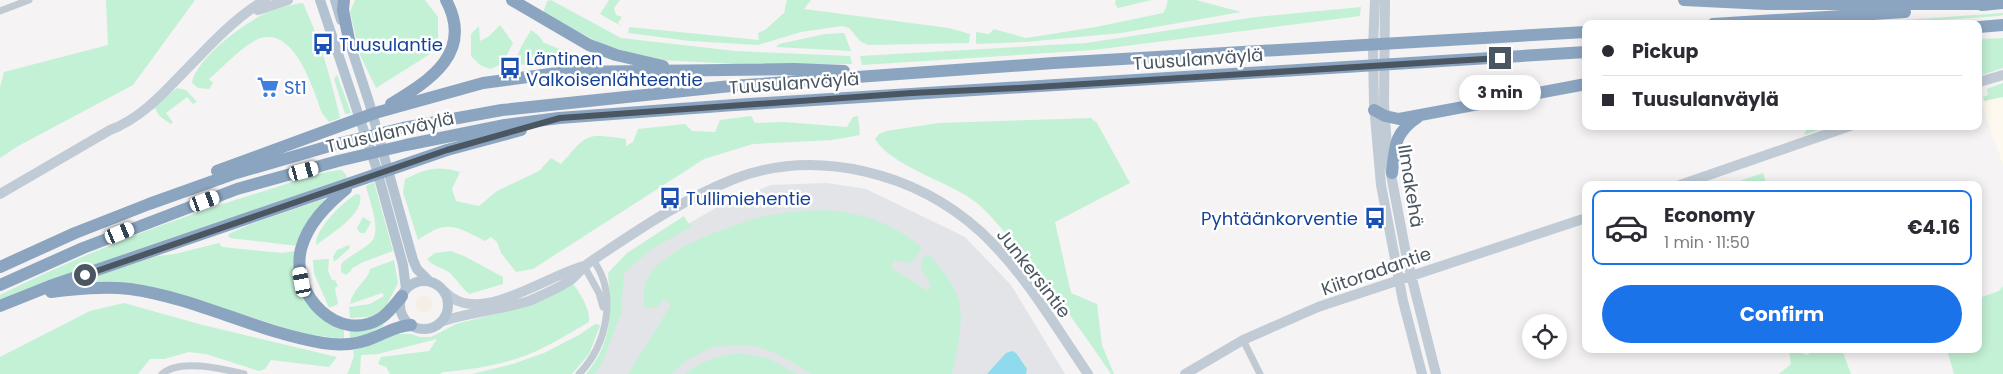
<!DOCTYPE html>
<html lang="en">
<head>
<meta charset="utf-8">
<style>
  :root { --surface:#fff; --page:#f7f7f7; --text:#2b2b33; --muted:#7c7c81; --line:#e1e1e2; --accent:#1a73e8 }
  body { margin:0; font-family:Poppins,sans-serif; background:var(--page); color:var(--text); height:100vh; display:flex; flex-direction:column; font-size:19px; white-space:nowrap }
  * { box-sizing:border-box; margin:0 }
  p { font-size:16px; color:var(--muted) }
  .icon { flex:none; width:28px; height:28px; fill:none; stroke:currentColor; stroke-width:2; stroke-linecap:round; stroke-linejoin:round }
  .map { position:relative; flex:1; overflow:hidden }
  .panel { position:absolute; left:1582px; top:181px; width:400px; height:172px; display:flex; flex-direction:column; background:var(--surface); border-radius:10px; box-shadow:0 2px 12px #0003 }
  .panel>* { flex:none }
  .top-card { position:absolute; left:1582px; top:20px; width:400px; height:110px; border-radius:10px; box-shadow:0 2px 12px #0003; display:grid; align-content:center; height:110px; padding:0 20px; background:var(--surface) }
  .fabs { position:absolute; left:1522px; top:314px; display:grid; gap:10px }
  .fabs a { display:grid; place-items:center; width:45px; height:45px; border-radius:50%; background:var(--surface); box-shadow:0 2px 12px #0003; font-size:25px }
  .end { position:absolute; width:22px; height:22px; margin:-11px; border:6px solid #4a5661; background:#fff; box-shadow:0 0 0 2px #fff }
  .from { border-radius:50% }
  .bubble { position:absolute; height:35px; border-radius:18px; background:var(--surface); box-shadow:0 2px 12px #0003; font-size:16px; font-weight:700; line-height:35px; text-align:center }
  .car { position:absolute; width:15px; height:30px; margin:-15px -8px; border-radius:6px; box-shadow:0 0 4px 1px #0007; background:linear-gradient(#fff 24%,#345 0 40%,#fff 0 76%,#345 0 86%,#fff 0) }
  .top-card b { display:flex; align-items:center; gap:18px; height:48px; font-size:19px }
  .top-card b+b { border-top:1px solid var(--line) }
  .top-card i { width:12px; height:12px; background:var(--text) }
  ul { padding:9px 0 0; list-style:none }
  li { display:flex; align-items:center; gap:15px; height:75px; margin:0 10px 8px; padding:0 10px; border:2px solid transparent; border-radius:10px }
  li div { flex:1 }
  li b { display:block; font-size:19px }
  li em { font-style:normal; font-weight:700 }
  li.current { border-color:var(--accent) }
  li>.icon { width:45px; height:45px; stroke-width:1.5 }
  .primary-button { display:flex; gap:10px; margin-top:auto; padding:10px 20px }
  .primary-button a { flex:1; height:58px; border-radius:30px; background:var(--accent); color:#fff; font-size:20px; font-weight:700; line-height:58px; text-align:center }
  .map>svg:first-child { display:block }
  .commercial { fill:#fdf9ef }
  .airport { fill:#e2e4e7 }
  .green { fill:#c3f1d5 }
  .sand { fill:#f5f0e5 }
  .water { fill:#90daee }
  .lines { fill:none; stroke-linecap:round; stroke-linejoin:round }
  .minor { stroke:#c1cad2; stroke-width:7 }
  .secondary { stroke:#c1cbd6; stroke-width:10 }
  .primary { stroke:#b3c2d1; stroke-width:10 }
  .motorway { stroke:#8ba5c1; stroke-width:12 }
  .route { stroke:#4a5661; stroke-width:6 }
  .labels { text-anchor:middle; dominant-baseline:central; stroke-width:5; stroke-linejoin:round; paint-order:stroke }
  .transit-label { font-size:18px; fill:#164399; stroke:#fff; text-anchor:start }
  .street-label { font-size:18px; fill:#4a5661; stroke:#fff }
  .shop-label { font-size:18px; fill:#366cbe; stroke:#fff; text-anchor:start }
</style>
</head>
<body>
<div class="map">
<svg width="2003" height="374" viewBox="0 0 2003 374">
  <rect width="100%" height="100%" fill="#f5f3f3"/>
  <!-- commercial -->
  <path class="commercial" d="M2003 95V165L1981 102Z"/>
  <!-- airport -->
  <path class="airport" d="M827 183 866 189 965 237 1011 285 1065 374H593L601 364 615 314 618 264 721 205 771 185Z"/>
  <!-- green -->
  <path class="green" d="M106 0H195L133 85 20 145 0 158V88L4 72 108 45Z
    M355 0H425L438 17V42L430 54 376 88 360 55 350 12Z
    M551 0 621 38 735 51 850 56 852 64 754 65 661 60 642 57 600 43 543 13 547 1Z
    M609 0H620L614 8 616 15 622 17 618 23 621 26 600 14Z
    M787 0H811L804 9 949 28 970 34 969 43 869 45 861 42 849 28 842 26 801 32 758 45 690 41 628 33 629 27 759 40 758 33 765 30 784 13Z
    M1116 0H1152L1118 8 1115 4Z
    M1168 0H1196L1241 12 1121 33 1025 42 976 44V32L989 34 994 29 1026 38 1096 27 1163 13 1166 8Z
    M303 3C320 39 331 79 340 118L329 122 322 113C313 88 294 25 258 39 242 46 223 67 209 79L213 83 209 89 198 88 192 83C196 59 241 26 262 15 274 9 289 5 303 3Z
    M1361 7 1360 16 1094 50 862 65 860 56 1086 43 1256 17Z
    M2003 13V15L1998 16 1882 24H1848Z
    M500 25 513 43 502 64 490 69 480 65 471 56V34L479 26 480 41 488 37Z
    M531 30 539 36 544 43 565 51V58L558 66 545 62 519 65 515 62 521 47Z
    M844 33 851 51 776 47 779 44 825 34Z
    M2003 38V68L1979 76V39Z
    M337 75 351 113 345 114 334 79Z
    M2003 83V97L1984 101 1983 97 1988 95 1987 89Z
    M177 88 186 90 197 102 193 104 187 97 166 113 173 122 171 124C163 119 156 115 155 106Z
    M751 116 755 123 784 122 847 127 853 117 858 116 860 135 832 140 753 144 704 159 533 269 516 272 501 253 497 242 491 237 485 241C455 226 447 219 418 240L403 192 405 179C427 169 436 165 460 172L452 189 456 201 479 206 497 191 539 171 551 158 561 164C588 134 584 133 626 139V146L633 142 638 129 685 124 692 131 715 132 720 120Z
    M1091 118 1097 123 1130 183 1055 222 1071 293 1097 304 1102 345 1114 374H1111C1084 334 1056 295 1025 257 1010 239 995 219 977 203 949 181 892 167 875 139L879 134 886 131 939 123Z
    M1808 126H1830L1804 135Z
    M342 170 347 176 345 180 0 300V295C84 253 172 219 261 192 285 185 319 171 342 170Z
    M1763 173 1767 185H1728Z
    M374 182 393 251 363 262 351 269 352 270 346 275 341 272V264C349 256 361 251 370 243 383 232 369 201 366 186Z
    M356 194 360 195C365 214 329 235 316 245 315 229 343 202 356 194Z
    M324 199 325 200 297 246 230 238 228 236 229 234 251 224Z
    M825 210C863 213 889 222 919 245L922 248 914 260 908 263 895 260 890 267 928 291 931 285 921 269 922 258 930 255C939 266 948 277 955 290 967 315 957 348 952 374H812L776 353 755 346 736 345 712 347 687 360 671 374H628L671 305 665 298 656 308 644 307C643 294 644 282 652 271 672 246 734 224 765 216 784 212 805 211 825 210Z
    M684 216 691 227 650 250 624 273 621 313 602 364 595 374H586C613 342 611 312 608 273L627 253Z
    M363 217 371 222 365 233H360L357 228Z
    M219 243 222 247 282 253 296 251C293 300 307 301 344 327V339L304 334 235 312 73 283 157 256 175 254Z
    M349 245 350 248 334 262 333 257 337 250Z
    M451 251 464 256 503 277V284L469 294C462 288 457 280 450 273 443 267 435 268 427 259L435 253Z
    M329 259 328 271 332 280H335L338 286 335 288 338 304 329 308 314 273 313 260Z
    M394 260 398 283 386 306 381 311 369 317 350 318 349 307 370 304 384 296 382 293 350 304C354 286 368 281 370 269Z
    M572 283C579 291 591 310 589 322 569 333 548 347 527 355 500 365 472 370 443 372L440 374H390L386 367 378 364 381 357 429 351 437 339 378 354 361 355 360 374H346L348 373 354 356 353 350 365 347 397 334H411L420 337H431L456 324 515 309Z
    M2003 286V374H1954L1947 350H1979V298L1999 291Z
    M124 303 199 324 337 357 329 367 271 360 265 369 259 371 206 354 189 352 164 359H150L138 374H0V357L90 311Z
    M382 323 384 326 364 335 350 338 349 328Z
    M595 324H598L600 326 589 354 572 374H472L513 364 544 353 579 335Z
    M1789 350H1796L1797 352 1808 355 1812 350H1842L1851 374H1779L1791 364Z
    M738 353 767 358 797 374H685C700 361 718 356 738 353Z"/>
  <!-- sand -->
  <path class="sand" d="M415 304a9 9 0 1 1 18 0a9 9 0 1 1-18 0Z"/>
  <!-- water -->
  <path class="water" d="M1012 351 1016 353 1027 369 1026 374H987L1006 353Z"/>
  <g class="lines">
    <!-- minor -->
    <path class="minor" d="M0 11 29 0
      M584 266 599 293 603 307
      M1243 340 1260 374
      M162 374C180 358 223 369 244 374
      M579 374C607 345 618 294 593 260"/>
    <!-- secondary -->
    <path class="secondary" d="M1375 0 1373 48 1374 105 1381 185 1403 301 1422 374
      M1385 0 1384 105 1388 159 1407 259 1436 374
      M258 10 288 0
      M1979 82 2003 75
      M1680 185 1850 126
      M0 194 110 130C137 120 158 99 177 79 204 52 232 19 265 0
      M445 292C449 296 453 299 458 301 493 316 551 274 584 266
      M443 321C471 312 500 310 529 301 538 297 566 285 573 278 580 272 584 265 593 260 638 230 683 199 734 179 817 147 916 173 981 232 1024 272 1055 326 1088 374
      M1185 374 1243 340 1318 307 1586 218"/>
    <!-- primary -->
    <path class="primary" d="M320 0 376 167 403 265 406 289
      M335 0 341 20
      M348 38 369 102 413 260 417 269 428 280
      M400 305a24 24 0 1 1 48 0a24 24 0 1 1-48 0Z"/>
    <!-- motorway -->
    <path class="motorway" d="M344 0 343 10 350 45
      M512 0 589 45 616 55 663 66
      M1684 0 1766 4H1990
      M1982 5 2003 3
      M1713 24 1905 12
      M1979 27 2003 25
      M391 104C431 80 474 52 446 0
      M1374 110 1385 116 1399 119 1586 84
      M217 171 375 113 483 83 565 72 794 69 844 71
      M1392 173C1395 146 1394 133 1418 117
      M346 189C327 205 308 223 301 249 290 295 339 345 381 318 389 313 396 303 402 296
      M0 267 75 233 149 204 233 174 333 145 403 128 502 110 731 86 1054 63 1586 32
      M0 285 83 248 237 189 338 161 406 145 505 125 559 118 734 105 1586 52
      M51 292C77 289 103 286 130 289 196 298 257 332 323 343 342 346 358 345 375 337 388 332 396 326 411 325
      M0 306 50 286 447 150 521 130"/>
  </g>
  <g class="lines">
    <!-- route -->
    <path class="route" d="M85 275 447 150 560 118 912 93 1020 88 1500 58"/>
  </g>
  <!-- icons -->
  <defs>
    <g id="bus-bare" transform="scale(1.725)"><path d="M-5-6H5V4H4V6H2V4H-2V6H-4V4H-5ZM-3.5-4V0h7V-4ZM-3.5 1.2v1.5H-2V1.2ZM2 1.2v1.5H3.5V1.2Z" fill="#1a4fb4" stroke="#fff" stroke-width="2.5" paint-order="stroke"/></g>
    <g id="supermarket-bare" transform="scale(1.725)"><path d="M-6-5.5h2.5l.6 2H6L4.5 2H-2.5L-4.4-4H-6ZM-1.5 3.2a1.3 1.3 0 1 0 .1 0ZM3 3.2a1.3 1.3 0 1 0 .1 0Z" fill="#3f7fe0" stroke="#fff" stroke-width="2.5" paint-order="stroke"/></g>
  </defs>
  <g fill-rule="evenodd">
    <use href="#bus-bare" x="323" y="44"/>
    <use href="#bus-bare" x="510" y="68"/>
    <use href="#supermarket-bare" x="268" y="87"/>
    <use href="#bus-bare" x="670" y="198"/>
    <use href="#bus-bare" x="1375" y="218"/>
  </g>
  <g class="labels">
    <!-- transit labels -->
    <g class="transit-label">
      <text x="339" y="44">Tuusulantie</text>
      <text x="526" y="58">Läntinen<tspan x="526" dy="21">Valkoisenlähteentie</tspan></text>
      <text x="686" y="198">Tullimiehentie</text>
      <text x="1358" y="218" text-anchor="end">Pyhtäänkorventie</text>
    </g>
    <!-- street labels -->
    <g class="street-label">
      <text transform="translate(1198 59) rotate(-4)">Tuusulanväylä</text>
      <text transform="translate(794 83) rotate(-4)">Tuusulanväylä</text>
      <text transform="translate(390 132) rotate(-13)">Tuusulanväylä</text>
      <text transform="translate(1411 186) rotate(81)">Ilmakehä</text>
      <text transform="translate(1376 271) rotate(-19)">Kiitoradantie</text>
      <text transform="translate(1034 273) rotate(52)">Junkersintie</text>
    </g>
    <!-- shop labels -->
    <g class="shop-label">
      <text x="284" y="87">St1</text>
    </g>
  </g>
</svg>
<div class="fabs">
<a><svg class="icon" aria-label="locate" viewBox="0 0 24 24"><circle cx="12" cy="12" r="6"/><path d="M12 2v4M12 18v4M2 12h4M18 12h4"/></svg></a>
</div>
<i class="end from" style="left:85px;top:275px"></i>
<i class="end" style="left:1500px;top:58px"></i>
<div class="bubble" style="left:1459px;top:75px;width:82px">3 min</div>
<i class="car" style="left:304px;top:171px;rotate:75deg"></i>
<i class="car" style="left:205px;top:201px;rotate:70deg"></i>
<i class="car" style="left:120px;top:233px;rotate:68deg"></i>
<i class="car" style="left:302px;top:282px;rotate:349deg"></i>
<div class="top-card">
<b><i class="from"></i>Pickup</b>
<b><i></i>Tuusulanväylä</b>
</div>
<section class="panel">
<ul>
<li class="current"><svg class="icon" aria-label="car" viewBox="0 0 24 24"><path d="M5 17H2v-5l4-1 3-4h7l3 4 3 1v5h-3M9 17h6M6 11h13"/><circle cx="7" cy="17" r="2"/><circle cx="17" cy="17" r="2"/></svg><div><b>Economy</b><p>1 min · 11:50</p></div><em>€4.16</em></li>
</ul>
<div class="primary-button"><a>Confirm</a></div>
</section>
</div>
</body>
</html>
